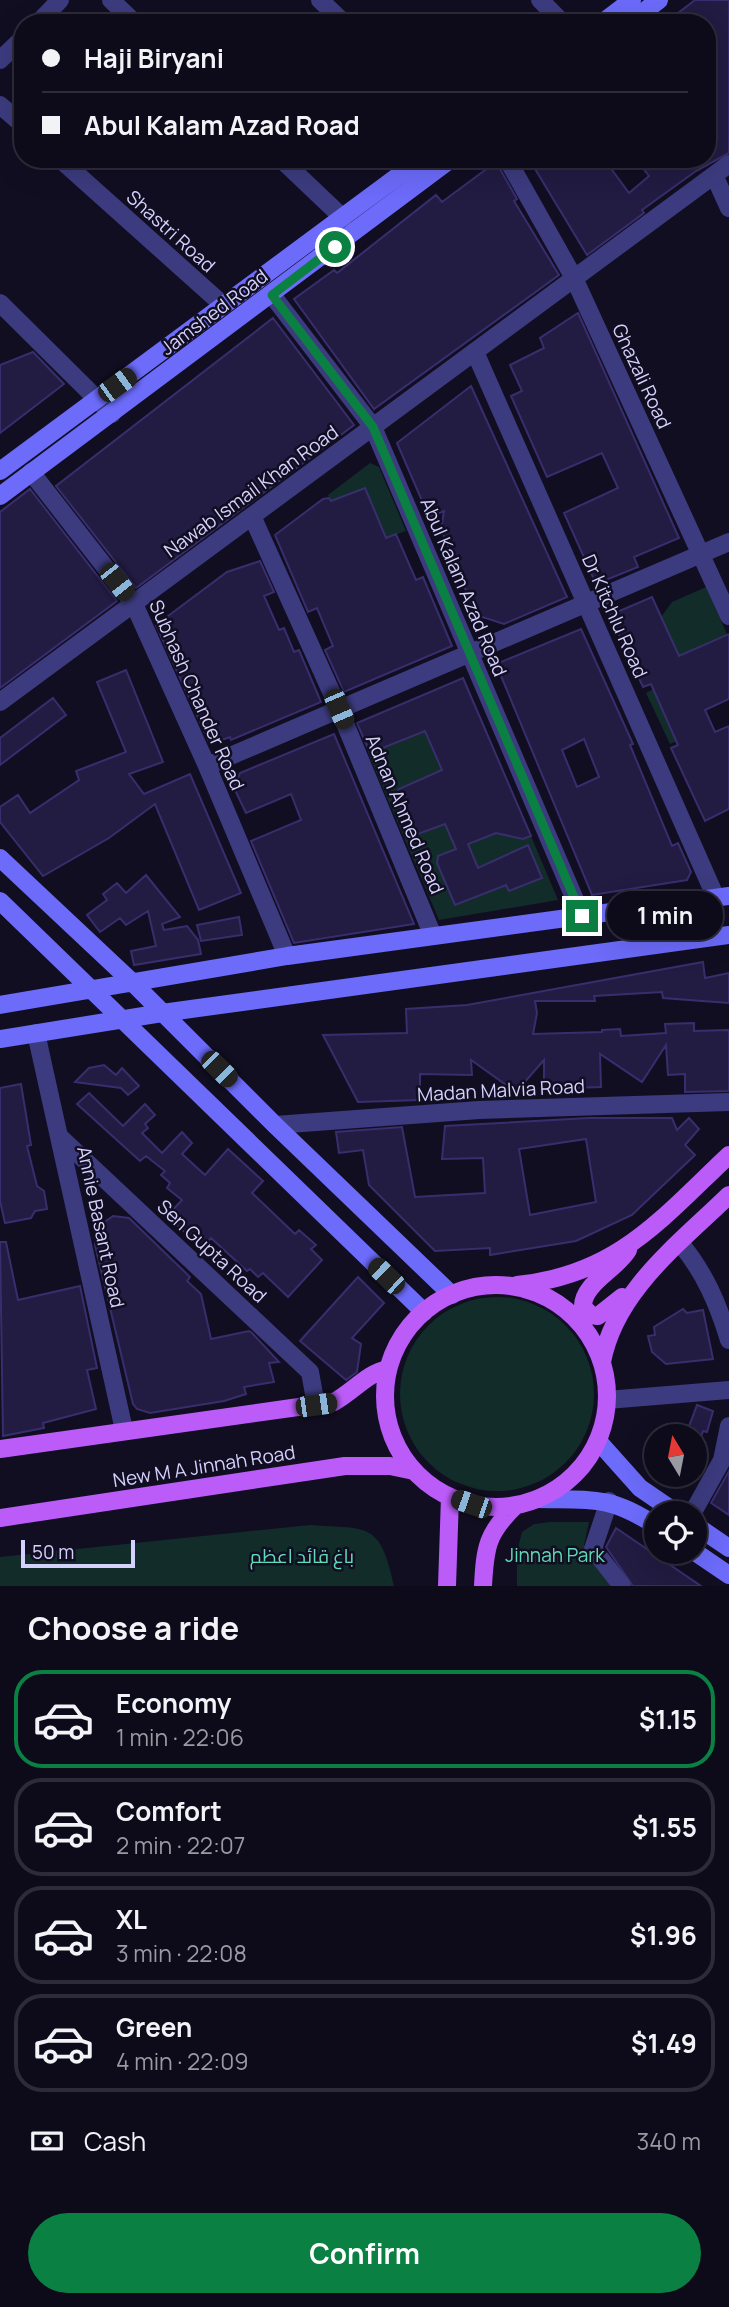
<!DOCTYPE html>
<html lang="en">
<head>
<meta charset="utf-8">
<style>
  :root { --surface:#0d0a1a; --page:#161323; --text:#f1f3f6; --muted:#9a9aa2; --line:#2d2b39; --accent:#0b8043 }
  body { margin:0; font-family:Manrope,Cairo,sans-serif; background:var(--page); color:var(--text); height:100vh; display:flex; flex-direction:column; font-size:26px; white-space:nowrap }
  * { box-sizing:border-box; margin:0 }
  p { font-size:23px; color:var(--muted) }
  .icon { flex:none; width:38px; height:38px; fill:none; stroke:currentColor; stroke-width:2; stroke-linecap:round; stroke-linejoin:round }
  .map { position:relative; height:1586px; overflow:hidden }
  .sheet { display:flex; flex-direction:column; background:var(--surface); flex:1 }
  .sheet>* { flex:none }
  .banner { position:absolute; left:14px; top:14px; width:702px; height:154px; border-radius:28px; box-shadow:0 7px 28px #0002,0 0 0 2px var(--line); display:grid; align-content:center; height:154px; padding:0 28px; background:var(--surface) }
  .needle { width:46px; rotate:350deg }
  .fabs { position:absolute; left:644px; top:1424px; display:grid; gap:14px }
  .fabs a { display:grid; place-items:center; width:63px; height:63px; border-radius:50%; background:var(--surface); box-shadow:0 7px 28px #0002,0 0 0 2px var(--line); font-size:35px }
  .scale { position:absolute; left:21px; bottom:18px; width:114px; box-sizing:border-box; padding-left:7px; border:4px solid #d5d1fd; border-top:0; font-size:19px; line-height:24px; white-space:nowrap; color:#d5d1fd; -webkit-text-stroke:5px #110e22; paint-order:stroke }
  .end { position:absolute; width:32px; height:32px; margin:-16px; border:9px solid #0b8043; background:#fff; box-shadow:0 0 0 4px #fff }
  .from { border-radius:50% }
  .bubble { position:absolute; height:49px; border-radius:24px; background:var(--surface); box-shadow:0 7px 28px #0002,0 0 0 2px var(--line); font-size:23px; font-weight:700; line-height:49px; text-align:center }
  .car { position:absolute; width:21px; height:42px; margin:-21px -10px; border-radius:9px; box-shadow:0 0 5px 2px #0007; background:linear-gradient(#222 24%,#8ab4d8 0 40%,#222 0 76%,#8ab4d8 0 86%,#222 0) }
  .banner b { display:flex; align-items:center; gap:24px; height:66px; font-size:26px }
  .banner b+b { border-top:2px solid var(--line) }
  .banner i { width:18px; height:18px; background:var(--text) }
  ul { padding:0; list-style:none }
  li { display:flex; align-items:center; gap:21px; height:98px; margin:0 14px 10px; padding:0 14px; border:4px solid var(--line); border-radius:28px }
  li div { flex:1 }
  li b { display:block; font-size:26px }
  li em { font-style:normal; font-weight:700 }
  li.selected { border-color:var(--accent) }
  li>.icon { width:63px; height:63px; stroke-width:1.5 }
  h2 { padding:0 28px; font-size:32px; line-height:84px }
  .pay { display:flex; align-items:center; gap:18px; height:77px; padding:0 28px; font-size:26px }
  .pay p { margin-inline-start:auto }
  .cta { display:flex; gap:14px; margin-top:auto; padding:14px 28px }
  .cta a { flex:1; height:80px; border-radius:42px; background:var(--accent); color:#fff; font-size:28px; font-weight:700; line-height:80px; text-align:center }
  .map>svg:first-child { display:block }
  .green { fill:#122c2a }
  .building { fill:#221b42; stroke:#392e6d; stroke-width:2; fill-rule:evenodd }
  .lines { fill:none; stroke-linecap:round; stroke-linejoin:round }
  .street { stroke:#3c3b7f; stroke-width:18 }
  .secondary { stroke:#6c6bfa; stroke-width:18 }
  .primary { stroke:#bb5cf9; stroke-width:18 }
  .route { stroke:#0b8043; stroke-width:9 }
  .labels { text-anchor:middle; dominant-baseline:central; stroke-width:5; stroke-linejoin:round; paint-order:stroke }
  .street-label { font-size:19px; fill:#d5d1fd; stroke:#110e22 }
  .park-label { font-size:19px; fill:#60dbb9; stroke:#110e22 }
</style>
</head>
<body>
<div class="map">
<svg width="729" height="1586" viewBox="0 0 729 1586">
  <rect width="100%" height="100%" fill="#110e22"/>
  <!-- green -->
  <path class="green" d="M370 463 379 467 406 531 386 538 331 501 328 495Z
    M706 587 727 634 679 656 661 617 672 602Z
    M653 689 682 739 670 744 646 693Z
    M425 731 451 792 479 839 496 833 522 839 531 836 558 900 439 920 368 753Z
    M400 1394a97 97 0 1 1 194 0a97 97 0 1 1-194 0Z
    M550 1522H589L584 1545 615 1586H517V1552L522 1532 534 1524Z
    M310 1525C370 1529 380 1522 394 1586H0V1557Z"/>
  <!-- building -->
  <path class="building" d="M695 0H729V153L696 171 642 210 644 213 587 255 529 159H604L629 193 649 176 636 159H707V23H665Z
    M496 162 517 199 514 201 559 275 374 409 294 299 334 270 337 273 436 195 442 202Z
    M578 313 679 538 634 557 638 567 596 584 564 513 618 488 602 453 547 477 511 396 522 391 510 365 544 348 540 338Z
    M273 318 354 425 136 588 56 486Z
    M33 352 64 384 0 433V365Z
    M471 386 567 597 504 624 476 615 441 529 444 511 429 517 397 443Z
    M365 488 386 538 396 534 416 580 423 577 452 646 344 692 325 650 333 646 317 608 308 612 275 535 323 499 329 498 331 501Z
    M30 489 117 601 0 688V512Z
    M260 561 274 592 264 596 279 630 284 628 294 652 299 650 321 702 231 740 230 737 210 744 156 625 227 572Z
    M652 597 679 656 729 634V699L705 710 715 732 729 726V809L705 821 671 748 678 745 651 684 643 687 610 615Z
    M581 629 633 744 630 745 672 846 678 843 691 872 687 880 592 895 496 664ZM584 739 599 777 577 787 562 750Z
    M126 670 163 762 129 774 144 794 190 774 241 893 199 910 155 804 109 838 43 876 0 822V807L18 795 30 813 79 780 76 771 126 752 97 682Z
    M463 678 531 836 523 839 496 833 468 844 478 868 528 845 542 878 509 891 506 885 455 905 437 863 438 856 456 849 445 824 418 834 412 831 395 795 399 789 442 770 425 731 370 753 357 723Z
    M53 698 66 715 0 765V738Z
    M334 734 414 924 294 943 251 841 301 820 291 794 246 813 234 788 240 773Z
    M146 875 180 917 162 924 164 930 187 926 198 940 201 954 134 965 131 951 156 946 148 911 126 925 120 918 100 932 87 915 107 900 103 894 117 883 126 893Z
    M239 917 242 935 201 941 197 925Z
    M703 962 705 978 729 973V1003L663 998 662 992 594 996 595 1001H535L537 1013 533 1034 602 1032V1030L620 1029 621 1036 666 1033 665 1024 694 1023V1031L729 1030V1091L685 1092V1074L668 1075 666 1045 642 1082 600 1054 601 1087 544 1089V1060L516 1092 471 1060 472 1075 420 1074V1100L358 1102 323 1035 407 1033 406 1009 467 1005Z
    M104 1065 116 1075 122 1068 139 1086 128 1095 121 1088 75 1082 89 1068Z
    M21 1084 31 1145 27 1146 37 1186 44 1191 47 1209 35 1211 31 1218 5 1223 0 1201V1088Z
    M89 1093 123 1126 145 1104 155 1115 145 1124 148 1128 142 1133 162 1153 182 1132 192 1143 182 1154 205 1175 228 1149 263 1181 252 1193 295 1234 299 1230 316 1245 311 1249 322 1260 288 1297 263 1273 258 1277 250 1269 247 1271 211 1238 202 1248 167 1216 182 1200 167 1188 170 1183 161 1175 165 1171 146 1156 140 1161 77 1104Z
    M589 1118H672L677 1130 689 1118 699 1129 685 1145 695 1155 632 1215 576 1241 490 1255V1248L435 1251 369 1185 363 1150 339 1153 336 1132 402 1127 415 1197 485 1193 483 1158 442 1159 445 1126ZM586 1139 596 1202 530 1215 519 1149Z
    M113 1216 129 1218 190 1277 187 1281 201 1294 211 1339 249 1331 252 1333 279 1362 269 1363 274 1382 244 1387 246 1394 224 1401 150 1413 137 1409 133 1404 95 1245 99 1226Z
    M0 1242H6L18 1300 80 1286 97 1368 87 1370 96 1409 43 1423 44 1428 3 1436Z
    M358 1277 384 1303 352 1338 361 1344 357 1372 346 1380 300 1341Z
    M683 1309 687 1313 703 1310 713 1359 666 1364 652 1352 648 1336 655 1335 654 1327Z
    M697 1405 713 1411 707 1432 703 1431 701 1437H662L667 1424 688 1429Z
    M729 1471V1515L711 1503Z
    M616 1528 701 1586H633L606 1547Z"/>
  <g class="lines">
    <!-- street -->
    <path class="street" d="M111 0 135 23
      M320 0 344 23
      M540 0 563 23
      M38 23 60 0
      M0 60 23 38
      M0 105 23 125
      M60 159 223 305
      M281 159 343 218
      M507 159 574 278 729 616
      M714 175 729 208
      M272 295 373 427 582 916
      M0 303 112 414
      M475 352 716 898
      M31 472 134 604 207 766 287 956
      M252 516 339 709 433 936
      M0 702 729 164
      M207 766 729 542
      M36 1033 124 1430
      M275 1125 479 1110 729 1102
      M61 1138 310 1372 316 1405
      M680 1243C705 1273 718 1304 729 1340
      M607 1400 729 1390
      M609 1501 593 1549 622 1586
      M692 1514 722 1460 729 1426"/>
    <!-- secondary -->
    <path class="secondary" d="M602 23 632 0
      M629 23 659 0
      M0 471 421 159
      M0 496 451 159
      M0 858 131 981 275 1125 452 1295
      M0 901 424 1312
      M0 1005 287 956 729 896
      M0 1039 162 1013 729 935
      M598 1441 640 1488 678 1514
      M537 1499C590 1500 610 1495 656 1526
      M695 1525 729 1548
      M695 1552 729 1575"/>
    <!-- primary -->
    <path class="primary" d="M517 1285C617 1275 661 1219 729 1155
      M385 1396a111 111 0 1 1 222 0a111 111 0 1 1-222 0Z
      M622 1297 598 1316 591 1315 583 1307C582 1284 617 1269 628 1250
      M602 1362C615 1291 680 1243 729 1195
      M0 1449 334 1402C354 1391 367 1373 388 1369
      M0 1518 345 1466H390L414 1471
      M447 1586 450 1497
      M483 1586C485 1547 487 1533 516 1505"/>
  </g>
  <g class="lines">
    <!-- route -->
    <path class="route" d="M335 247 272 295 373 427 582 916"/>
  </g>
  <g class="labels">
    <!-- street labels -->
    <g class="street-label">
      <text transform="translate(171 231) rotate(42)">Shastri Road</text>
      <text transform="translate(214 312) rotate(-37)">Jamshed Road</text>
      <text transform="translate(642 376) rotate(65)">Ghazali Road</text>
      <text transform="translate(251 491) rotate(-36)">Nawab Ismail Khan Road</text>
      <text transform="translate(464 587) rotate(67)">Abul Kalam Azad Road</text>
      <text transform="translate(615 616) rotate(66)">Dr Kitchlu Road</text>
      <text transform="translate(197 695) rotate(66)">Subhash Chander Road</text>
      <text transform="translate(405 814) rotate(67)">Adnan Ahmed Road</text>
      <text transform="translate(501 1090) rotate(-3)">Madan Malvia Road</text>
      <text transform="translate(101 1227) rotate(78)">Annie Basant Road</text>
      <text transform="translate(212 1251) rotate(43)">Sen Gupta Road</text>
      <text transform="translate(204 1466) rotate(-9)">New M A Jinnah Road</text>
    </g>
    <!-- park labels -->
    <g class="park-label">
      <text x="555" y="1555">Jinnah Park</text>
      <text x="302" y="1556">باغ قائد اعظم</text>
    </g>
  </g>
</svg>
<div class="fabs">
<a><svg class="needle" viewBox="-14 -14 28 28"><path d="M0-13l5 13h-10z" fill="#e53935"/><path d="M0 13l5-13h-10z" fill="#9a9aa2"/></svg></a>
<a><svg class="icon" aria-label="locate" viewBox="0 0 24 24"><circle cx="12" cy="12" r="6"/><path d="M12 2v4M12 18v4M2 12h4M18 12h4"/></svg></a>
</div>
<div class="scale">50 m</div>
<i class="end from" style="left:335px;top:247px"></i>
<i class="end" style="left:582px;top:916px"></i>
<div class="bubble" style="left:607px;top:891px;width:116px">1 min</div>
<i class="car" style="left:117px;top:385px;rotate:54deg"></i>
<i class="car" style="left:117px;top:582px;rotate:142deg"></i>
<i class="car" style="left:339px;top:709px;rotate:157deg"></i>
<i class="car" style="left:219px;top:1069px;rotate:135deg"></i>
<i class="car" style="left:386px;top:1276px;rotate:314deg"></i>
<i class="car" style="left:316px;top:1405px;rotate:82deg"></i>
<i class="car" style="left:471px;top:1504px;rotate:289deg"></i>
<div class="banner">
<b><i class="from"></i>Haji Biryani</b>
<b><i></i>Abul Kalam Azad Road</b>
</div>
</div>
<section class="sheet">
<h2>Choose a ride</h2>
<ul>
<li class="selected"><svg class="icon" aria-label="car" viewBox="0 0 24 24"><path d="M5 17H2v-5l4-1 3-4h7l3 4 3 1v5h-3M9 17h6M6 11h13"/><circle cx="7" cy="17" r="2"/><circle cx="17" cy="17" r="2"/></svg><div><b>Economy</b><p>1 min · 22:06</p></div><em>$1.15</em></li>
<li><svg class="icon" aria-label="car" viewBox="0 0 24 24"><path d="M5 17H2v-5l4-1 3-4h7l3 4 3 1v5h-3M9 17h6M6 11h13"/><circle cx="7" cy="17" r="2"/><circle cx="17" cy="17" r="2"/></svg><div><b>Comfort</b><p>2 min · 22:07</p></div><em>$1.55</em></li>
<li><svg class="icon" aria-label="car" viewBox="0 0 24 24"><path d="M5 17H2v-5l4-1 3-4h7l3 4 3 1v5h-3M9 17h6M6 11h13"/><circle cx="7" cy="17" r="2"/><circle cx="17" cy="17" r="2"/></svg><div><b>XL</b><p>3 min · 22:08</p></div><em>$1.96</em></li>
<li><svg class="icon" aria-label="car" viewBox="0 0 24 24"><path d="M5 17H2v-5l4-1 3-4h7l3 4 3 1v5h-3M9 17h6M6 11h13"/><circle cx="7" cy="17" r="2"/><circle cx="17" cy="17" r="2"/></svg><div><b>Green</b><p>4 min · 22:09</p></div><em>$1.49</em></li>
</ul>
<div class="pay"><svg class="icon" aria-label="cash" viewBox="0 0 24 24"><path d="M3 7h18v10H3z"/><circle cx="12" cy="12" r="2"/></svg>Cash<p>340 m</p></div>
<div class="cta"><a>Confirm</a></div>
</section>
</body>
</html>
